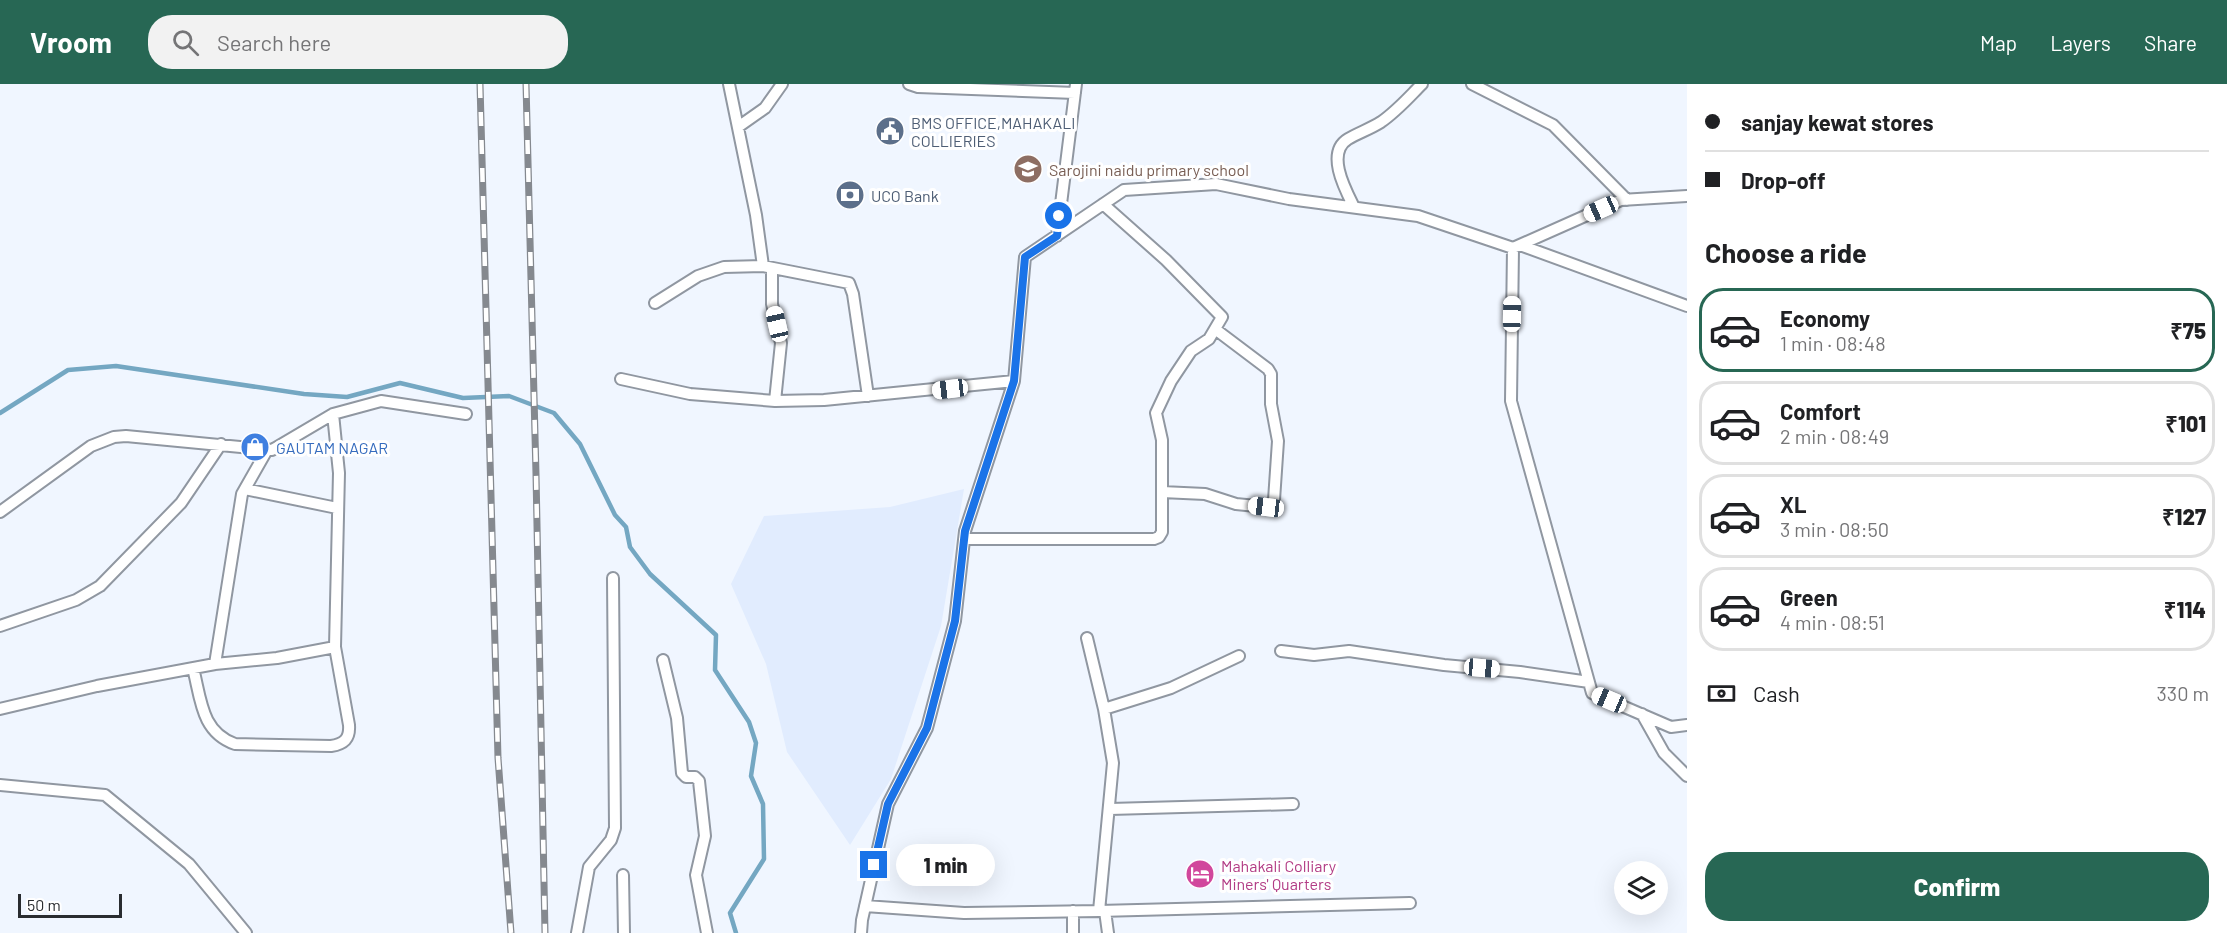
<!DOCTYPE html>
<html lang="en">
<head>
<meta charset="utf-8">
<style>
  :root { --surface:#fff; --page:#f2f2f2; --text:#202124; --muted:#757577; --line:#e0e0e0; --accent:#276754 }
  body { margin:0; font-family:Barlow,sans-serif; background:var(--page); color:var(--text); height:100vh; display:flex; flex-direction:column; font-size:22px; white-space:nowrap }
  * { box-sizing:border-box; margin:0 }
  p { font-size:20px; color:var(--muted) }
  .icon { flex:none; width:33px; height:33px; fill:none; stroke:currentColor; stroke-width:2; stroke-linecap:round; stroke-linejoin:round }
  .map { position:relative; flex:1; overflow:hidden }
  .details { display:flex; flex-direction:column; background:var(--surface); width:540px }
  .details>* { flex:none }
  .banner { display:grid; align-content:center; height:132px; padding:0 18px; background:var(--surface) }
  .tools { position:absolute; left:1614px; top:777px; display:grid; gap:12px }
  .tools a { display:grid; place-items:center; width:54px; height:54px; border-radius:50%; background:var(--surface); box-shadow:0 6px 24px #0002; font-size:30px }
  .scale { position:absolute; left:18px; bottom:15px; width:104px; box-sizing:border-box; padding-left:6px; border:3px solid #292c30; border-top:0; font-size:16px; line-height:21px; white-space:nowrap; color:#292c30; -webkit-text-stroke:4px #fff; paint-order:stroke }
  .end { position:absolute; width:27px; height:27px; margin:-14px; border:8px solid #1a73e8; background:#fff; box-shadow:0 0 0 3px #fff }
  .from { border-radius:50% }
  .bubble { position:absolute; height:42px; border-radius:21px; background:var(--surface); box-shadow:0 6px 24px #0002; font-size:20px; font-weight:800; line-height:42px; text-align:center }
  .car { position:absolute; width:18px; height:36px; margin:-18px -9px; border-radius:8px; box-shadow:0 0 4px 2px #0007; background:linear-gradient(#fff 24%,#345 0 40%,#fff 0 76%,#345 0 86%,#fff 0) }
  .banner b { display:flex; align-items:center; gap:21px; height:57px; font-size:22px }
  .banner b+b { border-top:2px solid var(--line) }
  .banner i { width:15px; height:15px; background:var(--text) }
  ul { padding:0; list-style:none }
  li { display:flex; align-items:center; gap:18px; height:84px; margin:0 12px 9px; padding:0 6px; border:3px solid var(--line); border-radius:24px }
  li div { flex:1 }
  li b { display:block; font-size:22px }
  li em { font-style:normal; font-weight:800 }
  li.current { border-color:var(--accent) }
  li>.icon { width:54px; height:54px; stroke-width:1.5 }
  h2 { padding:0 18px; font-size:27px; line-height:72px }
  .pay { display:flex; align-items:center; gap:15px; height:66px; padding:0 18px; font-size:22px }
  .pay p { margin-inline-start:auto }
  .action { display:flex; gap:12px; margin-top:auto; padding:12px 18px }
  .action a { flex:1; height:69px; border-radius:24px; background:var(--accent); color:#fff; font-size:24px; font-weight:800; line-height:69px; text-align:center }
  header { display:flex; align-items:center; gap:36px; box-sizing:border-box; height:84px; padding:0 30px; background:var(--accent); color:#fff }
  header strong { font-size:28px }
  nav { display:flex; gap:33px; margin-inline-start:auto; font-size:21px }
  .search { width:420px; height:54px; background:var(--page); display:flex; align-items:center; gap:15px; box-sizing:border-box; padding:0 21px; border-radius:24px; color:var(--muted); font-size:22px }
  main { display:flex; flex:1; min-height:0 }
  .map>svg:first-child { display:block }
  .built { fill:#e1ecfe }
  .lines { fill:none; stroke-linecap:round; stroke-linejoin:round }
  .stream { stroke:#74a7c2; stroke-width:4.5 }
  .street-casing { stroke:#9097a1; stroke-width:14 }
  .street { stroke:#fff; stroke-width:10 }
  .rail-casing { stroke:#85898f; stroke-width:7 }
  .rail { stroke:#fff; stroke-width:4.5; stroke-dasharray:14; stroke-linecap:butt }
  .route { stroke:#1a73e8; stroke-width:8 }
  .labels { text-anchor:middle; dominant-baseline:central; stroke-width:6; stroke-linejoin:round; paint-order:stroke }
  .service-label { font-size:16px; fill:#4e5e75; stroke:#fff; text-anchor:start }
  .education-label { font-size:16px; fill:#785e54; stroke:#fff; text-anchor:start }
  .shop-label { font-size:16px; fill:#366cbe; stroke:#fff; text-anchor:start }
  .hotel-label { font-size:16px; fill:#b23c85; stroke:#fff; text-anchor:start }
</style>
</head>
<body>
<header>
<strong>Vroom</strong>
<div class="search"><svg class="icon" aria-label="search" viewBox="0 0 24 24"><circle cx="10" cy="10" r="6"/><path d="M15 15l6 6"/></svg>Search here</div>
<nav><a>Map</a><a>Layers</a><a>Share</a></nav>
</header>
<main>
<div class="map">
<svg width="1687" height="849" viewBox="0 0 1687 849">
  <rect width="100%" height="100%" fill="#f0f6ff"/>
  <!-- built -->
  <path class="built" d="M964 405 941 542 891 695 850 761 787 668 766 580 731 500 764 432 890 423Z"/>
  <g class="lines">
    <!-- stream -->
    <path class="stream" d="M0 329 68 286 116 282 304 310 347 313 400 299 463 314 509 312 554 329 580 360 615 431 626 443 630 463 650 490 716 551 715 586 749 638 756 659 751 692 763 720 764 775 730 829 736 849"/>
    <!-- street casing -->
    <g class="street-casing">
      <path id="street" d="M729 0 756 131 763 182
        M909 0 918 3 1075 9
        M1472 0 1553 41 1627 116
        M738 43 765 24 782 0
        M1354 123C1346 107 1325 69 1348 55 1358 49 1370 45 1381 38 1397 27 1409 13 1422 0
        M1057 152 1076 0
        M1520 161 1687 222
        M1513 164 1511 317 1592 609 1671 643 1687 641
        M772 184V220L781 259 775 317
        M655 219 698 192 724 183 763 182 849 199 853 210 868 312
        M621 295 690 310 775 317 824 316 1014 297
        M245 405 337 424
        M1162 408 1205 410 1236 420 1266 423 1270 421 1274 416 1278 357 1271 320V290L1268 285 1215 245
        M0 428 91 362 114 353 126 352 272 366 333 330 381 317 466 330
        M964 455H1154L1159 453 1162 448V356L1156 329 1171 297 1191 267 1209 255 1222 233 1166 176 1103 120
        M0 542 76 516 100 502 181 419 221 360
        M1087 554 1104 625
        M1281 567 1314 571 1349 567 1444 581 1520 588 1589 598
        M663 576 677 634 682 689 686 693H695L699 697 705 752 696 791 707 849
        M215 580 277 574 335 563
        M193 584C201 615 201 648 235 660L331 662C344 660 350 655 349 641L335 563 339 389 333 330
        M0 625 97 602 215 580 242 410 267 366
        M1642 630 1664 669 1687 692
        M0 701 105 711 189 780 246 849
        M1110 725 1293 720
        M623 791 624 849
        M865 822 964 829 1099 827 1113 679 1104 625 1171 604 1239 572
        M1073 827V849
        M1099 827 1410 819
        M1105 827 1108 849
        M577 849 589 783 611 756 615 744 613 494
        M861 849 862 836 888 720 927 644 955 537 965 447 1014 297 1025 173 1124 106 1216 100 1289 115 1418 132 1513 164 1621 116 1687 112"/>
    </g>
    <!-- street -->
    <use href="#street" class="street"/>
    <!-- rail casing -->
    <g class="rail-casing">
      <path id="rail" d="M480 0 498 674 511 849
        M526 0 536 390 545 849"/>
    </g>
    <!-- rail -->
    <use href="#rail" class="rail"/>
  </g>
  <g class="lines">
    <!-- route -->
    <path class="route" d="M874 781 888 720 927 644 955 537 965 447 1014 297 1025 173 1057 152 1059 132"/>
  </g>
  <!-- icons -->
  <defs>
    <g id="civic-disc" transform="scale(1.5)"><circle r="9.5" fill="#5c6f8a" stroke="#fff"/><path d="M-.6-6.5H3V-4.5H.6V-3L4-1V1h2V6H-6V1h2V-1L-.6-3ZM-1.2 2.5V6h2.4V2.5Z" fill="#fff"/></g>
    <g id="school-disc" transform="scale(1.5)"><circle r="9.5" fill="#8d6e63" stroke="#fff"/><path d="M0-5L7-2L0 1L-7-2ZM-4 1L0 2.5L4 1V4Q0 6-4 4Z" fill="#fff"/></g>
    <g id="bank-disc" transform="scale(1.5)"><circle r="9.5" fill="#5c6f8a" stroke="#fff"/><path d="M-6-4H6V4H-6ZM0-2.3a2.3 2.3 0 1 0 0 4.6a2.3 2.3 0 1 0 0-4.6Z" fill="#fff"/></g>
    <g id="shop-disc" transform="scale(1.5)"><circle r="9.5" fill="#3f7fe0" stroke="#fff"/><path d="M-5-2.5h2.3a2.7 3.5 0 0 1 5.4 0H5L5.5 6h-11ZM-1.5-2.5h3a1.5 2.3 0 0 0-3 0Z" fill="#fff"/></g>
    <g id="hotel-disc" transform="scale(1.5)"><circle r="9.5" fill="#d1479c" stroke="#fff"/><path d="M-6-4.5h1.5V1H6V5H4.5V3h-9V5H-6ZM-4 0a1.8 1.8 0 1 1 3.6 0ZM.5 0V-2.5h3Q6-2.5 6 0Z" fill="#fff"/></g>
  </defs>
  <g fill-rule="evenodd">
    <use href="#civic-disc" x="890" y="47"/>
    <use href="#school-disc" x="1028" y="85"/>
    <use href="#bank-disc" x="850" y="111"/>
    <use href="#shop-disc" x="255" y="363"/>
    <use href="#hotel-disc" x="1200" y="790"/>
  </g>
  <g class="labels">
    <!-- service labels -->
    <g class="service-label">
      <text x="911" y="38">BMS OFFICE,MAHAKALI<tspan x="911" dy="18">COLLIERIES</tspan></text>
      <text x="871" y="111">UCO Bank</text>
    </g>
    <!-- education labels -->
    <g class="education-label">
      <text x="1049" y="85">Sarojini naidu primary school</text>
    </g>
    <!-- shop labels -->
    <g class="shop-label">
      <text x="276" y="363">GAUTAM NAGAR</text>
    </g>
    <!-- hotel labels -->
    <g class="hotel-label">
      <text x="1221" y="781">Mahakali Colliary<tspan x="1221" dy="18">Miners' Quarters</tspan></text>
    </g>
  </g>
</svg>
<div class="tools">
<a><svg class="icon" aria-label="layers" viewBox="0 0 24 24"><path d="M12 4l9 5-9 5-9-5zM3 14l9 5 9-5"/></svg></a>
</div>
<div class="scale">50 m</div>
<i class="end from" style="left:1059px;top:132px"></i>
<i class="end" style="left:874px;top:781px"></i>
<div class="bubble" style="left:896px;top:760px;width:99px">1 min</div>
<i class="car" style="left:1601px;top:125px;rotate:246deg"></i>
<i class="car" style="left:1512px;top:230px;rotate:1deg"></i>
<i class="car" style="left:777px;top:240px;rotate:347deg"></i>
<i class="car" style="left:950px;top:305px;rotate:263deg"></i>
<i class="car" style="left:1266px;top:423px;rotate:277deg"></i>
<i class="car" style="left:1482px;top:584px;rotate:95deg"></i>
<i class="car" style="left:1609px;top:616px;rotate:293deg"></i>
</div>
<section class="details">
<div class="banner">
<b><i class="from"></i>sanjay kewat stores</b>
<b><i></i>Drop-off</b>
</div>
<h2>Choose a ride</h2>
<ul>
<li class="current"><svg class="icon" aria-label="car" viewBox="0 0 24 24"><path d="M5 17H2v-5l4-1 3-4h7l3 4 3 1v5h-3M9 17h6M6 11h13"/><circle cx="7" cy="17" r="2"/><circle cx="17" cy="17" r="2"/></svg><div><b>Economy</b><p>1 min · 08:48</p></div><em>₹75</em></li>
<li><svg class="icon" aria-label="car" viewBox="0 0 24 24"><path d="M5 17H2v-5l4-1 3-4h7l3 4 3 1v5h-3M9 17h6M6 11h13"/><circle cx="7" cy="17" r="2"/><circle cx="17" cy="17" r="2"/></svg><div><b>Comfort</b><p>2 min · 08:49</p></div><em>₹101</em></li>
<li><svg class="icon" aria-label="car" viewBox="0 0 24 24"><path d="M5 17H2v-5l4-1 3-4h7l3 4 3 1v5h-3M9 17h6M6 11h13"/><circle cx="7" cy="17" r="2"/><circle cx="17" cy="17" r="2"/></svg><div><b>XL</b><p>3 min · 08:50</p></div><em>₹127</em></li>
<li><svg class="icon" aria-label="car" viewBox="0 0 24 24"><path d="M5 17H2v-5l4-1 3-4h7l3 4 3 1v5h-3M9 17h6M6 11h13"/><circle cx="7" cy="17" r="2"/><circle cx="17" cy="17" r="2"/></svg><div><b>Green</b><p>4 min · 08:51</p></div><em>₹114</em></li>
</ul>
<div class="pay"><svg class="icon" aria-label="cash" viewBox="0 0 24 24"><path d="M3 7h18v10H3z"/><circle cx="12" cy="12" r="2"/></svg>Cash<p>330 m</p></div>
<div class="action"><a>Confirm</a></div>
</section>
</main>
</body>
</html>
